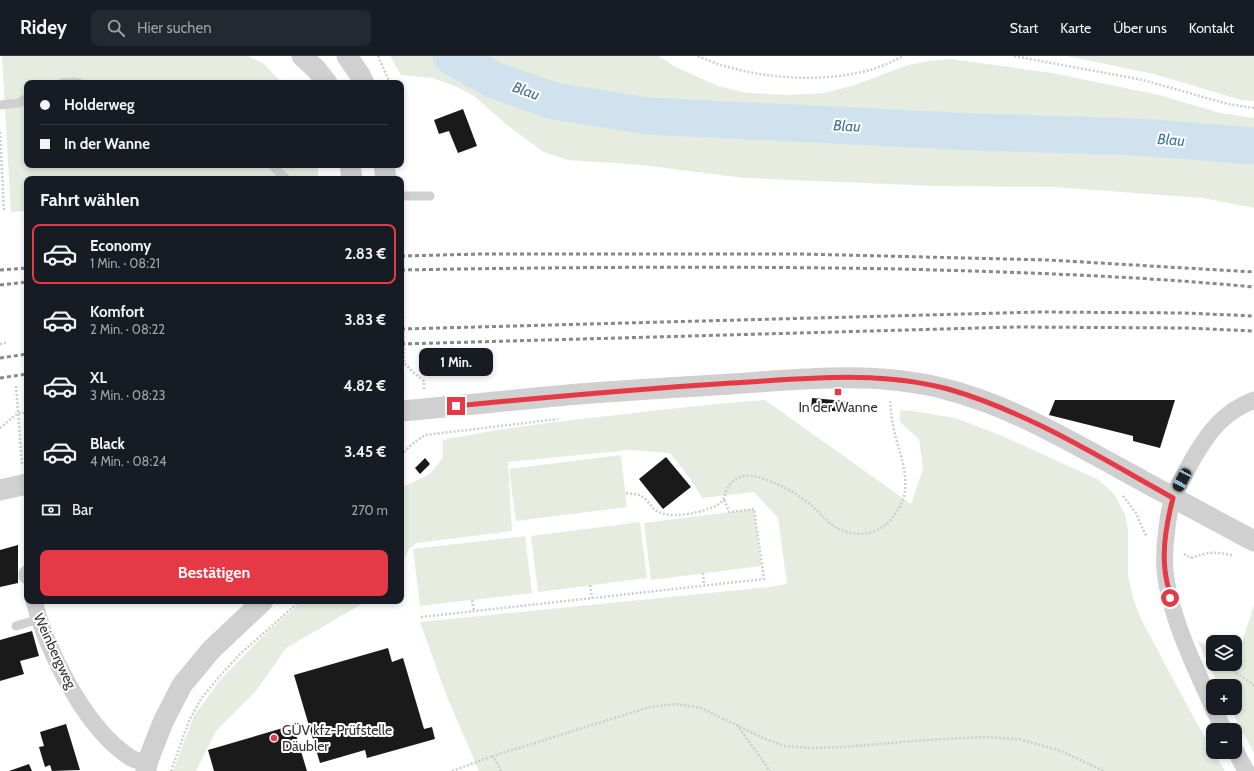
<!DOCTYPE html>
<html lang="de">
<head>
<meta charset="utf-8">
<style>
  :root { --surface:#171b24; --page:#242831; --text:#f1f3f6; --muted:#9ea1a6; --line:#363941; --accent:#e63946 }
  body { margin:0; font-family:Cabin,sans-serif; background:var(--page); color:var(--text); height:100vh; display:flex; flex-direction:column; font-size:15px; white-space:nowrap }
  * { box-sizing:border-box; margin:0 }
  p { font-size:13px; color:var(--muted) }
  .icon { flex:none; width:22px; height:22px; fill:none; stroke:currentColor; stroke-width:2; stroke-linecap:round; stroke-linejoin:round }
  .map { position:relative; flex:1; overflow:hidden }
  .panel { position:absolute; left:24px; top:120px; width:380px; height:428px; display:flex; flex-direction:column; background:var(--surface); border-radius:8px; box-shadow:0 2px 6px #0003 }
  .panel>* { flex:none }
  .banner { position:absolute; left:24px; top:24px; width:380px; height:88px; border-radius:8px; box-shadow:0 2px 6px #0003; display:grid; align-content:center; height:88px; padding:0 16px; background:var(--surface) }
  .buttons { position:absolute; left:1206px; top:579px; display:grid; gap:8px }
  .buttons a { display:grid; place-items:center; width:36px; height:36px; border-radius:8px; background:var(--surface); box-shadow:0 2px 6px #0003; font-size:20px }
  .end { position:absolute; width:18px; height:18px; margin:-9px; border:5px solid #e63946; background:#fff; box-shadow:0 0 0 2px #fff }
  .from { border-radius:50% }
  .bubble { position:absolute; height:28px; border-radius:8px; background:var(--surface); box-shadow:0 2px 6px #0003; font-size:13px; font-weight:800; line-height:28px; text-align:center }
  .car { position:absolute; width:12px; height:24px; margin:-12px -6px; border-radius:5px; box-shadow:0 0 3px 1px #0007; background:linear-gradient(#222 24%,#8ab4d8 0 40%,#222 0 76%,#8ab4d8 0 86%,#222 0) }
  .banner b { display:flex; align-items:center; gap:14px; height:38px; font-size:15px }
  .banner b+b { border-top:1px solid var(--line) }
  .banner i { width:10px; height:10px; background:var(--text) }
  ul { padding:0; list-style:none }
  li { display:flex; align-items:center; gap:12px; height:60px; margin:0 8px 6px; padding:0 8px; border:2px solid transparent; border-radius:8px }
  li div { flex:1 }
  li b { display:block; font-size:15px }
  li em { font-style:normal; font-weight:800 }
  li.selected { border-color:var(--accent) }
  li>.icon { width:36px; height:36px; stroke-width:1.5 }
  h2 { padding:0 16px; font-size:18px; line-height:48px }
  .pay { display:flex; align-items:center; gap:10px; height:44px; padding:0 16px; font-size:15px }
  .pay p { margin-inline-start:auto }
  .action { display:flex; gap:8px; margin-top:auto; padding:8px 16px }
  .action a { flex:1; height:46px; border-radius:8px; background:var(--accent); color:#fff; font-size:16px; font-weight:800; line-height:46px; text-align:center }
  header { display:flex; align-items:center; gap:24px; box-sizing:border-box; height:56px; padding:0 20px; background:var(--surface); border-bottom:1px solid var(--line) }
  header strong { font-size:19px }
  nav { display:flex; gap:22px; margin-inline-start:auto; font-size:14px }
  .search { width:280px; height:36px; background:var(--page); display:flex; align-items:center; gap:10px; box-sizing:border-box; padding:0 14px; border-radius:8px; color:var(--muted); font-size:15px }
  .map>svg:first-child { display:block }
  .green { fill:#e6ecdf }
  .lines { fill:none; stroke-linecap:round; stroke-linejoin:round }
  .river { stroke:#cfe2ee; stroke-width:37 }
  .building { fill:#1a1a1a }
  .path { stroke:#cdcdcd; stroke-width:2.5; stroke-dasharray:2 2; stroke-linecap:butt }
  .service { stroke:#d0d0d0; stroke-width:9 }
  .minor { stroke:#d0d0d0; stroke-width:17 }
  .tertiary { stroke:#d0d0d0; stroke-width:21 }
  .rail { stroke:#888; stroke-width:3; stroke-dasharray:4 3; stroke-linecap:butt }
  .route { stroke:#e63946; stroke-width:5 }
  .poi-dot { fill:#e63946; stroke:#fff; stroke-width:1.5 }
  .labels { text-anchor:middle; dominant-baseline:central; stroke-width:4; stroke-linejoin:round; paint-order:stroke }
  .poi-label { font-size:14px; fill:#333; stroke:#fff }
  .street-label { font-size:14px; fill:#333; stroke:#fff }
  .water-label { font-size:15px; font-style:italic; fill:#3f7597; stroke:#fff }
</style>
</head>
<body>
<header>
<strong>Ridey</strong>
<div class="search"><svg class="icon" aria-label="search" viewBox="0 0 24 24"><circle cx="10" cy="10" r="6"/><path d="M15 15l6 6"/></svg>Hier suchen</div>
<nav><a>Start</a><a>Karte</a><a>Über uns</a><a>Kontakt</a></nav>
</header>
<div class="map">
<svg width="1254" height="715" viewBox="0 0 1254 715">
  <rect width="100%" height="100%" fill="#fff"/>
  <!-- green -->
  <path class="green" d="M2 0H248L263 7 282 27H27V109H318V123H27V155L11 156Z
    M390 0H658L676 11 718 30 747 37 787 39 824 37 852 30 908 9 929 5 951 3 1052 17 1159 39 1220 57 1254 62V152L1203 142 1053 131 935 130 744 122 641 109 568 104 544 96 507 69 474 40 455 30 432 22 401 19Z
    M1067 0H1254V45L1241 44 1154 18Z
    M765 344 911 448 923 413 919 383 900 366V354L913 355 955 362 1000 379 1099 424 1114 438 1125 458 1128 475V519L1133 542 1141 563 1195 664 1225 715H479L447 641 420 566 770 531 787 528 778 462 754 436 702 442 692 425 670 397 630 394 508 406 512 475 417 487 409 493 401 510V432L430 418 443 401V384C497 373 553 366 608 360 660 354 713 348 765 344Z
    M621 399 627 451 516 465 509 413Z
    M754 453 761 510 651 524 644 467Z
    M640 466 647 522 538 536 531 480Z
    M525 480 532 537 420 550 413 493Z
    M303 545H367L286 592 256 635 216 675 196 715H173L194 660 220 624 268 575Z
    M1254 549V697L1230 652H1235V630H1219L1197 584 1213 594V608H1235Z"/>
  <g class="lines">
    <!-- river -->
    <path class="river" d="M451 0 494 24 554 45 648 60 974 76 1140 81 1254 90"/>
  </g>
  <!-- building -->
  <path class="building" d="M463 53 477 90 458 97 449 75 439 78 434 64Z
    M812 342 845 345 844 356 811 353Z
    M1055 344H1175L1160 392 1133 385V380L1049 359Z
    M666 401 691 431 663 453 639 423Z
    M425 402 430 408 420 418 415 412Z
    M18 489V527L0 531V494Z
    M32 575 39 600 20 605 24 618 0 625V584Z
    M388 592 392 606 403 602 424 673 432 671 435 683 367 702 365 694 320 707 294 619Z
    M66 668 80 714 52 715 50 709 45 711 39 691 44 690 40 676Z
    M293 669 307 715H214L208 694Z
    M29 708 32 715H9Z"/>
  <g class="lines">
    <!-- path -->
    <path class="path" d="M378 0 390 27
      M698 0C747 23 825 29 876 12 886 9 895 4 904 0
      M1014 0 1143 24 1228 48 1254 52
      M0 76 4 155
      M401 156 404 307 414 317 424 325V333
      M0 288 6 287
      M16 330 22 408
      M0 372 18 357H27
      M401 399 412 388 425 379 558 363
      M401 406 402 399
      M626 437C634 438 642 438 647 445 651 449 653 453 658 456 671 462 694 458 708 453 714 451 719 449 723 444 725 441 725 438 726 435 730 425 741 418 752 420 774 424 795 436 811 449 818 455 824 462 831 468 849 482 873 481 889 466 897 457 904 446 905 434 907 413 899 395 894 375 892 365 891 355 890 345
      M1123 440 1136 457 1145 478 1147 479
      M26 448 27 499
      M1184 498 1191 502C1207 496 1218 495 1234 500
      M703 517 704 529
      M590 529 592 542
      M472 544 474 555
      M421 561 764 523 754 453 729 456 724 443
      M1223 608 1254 629
      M737 669 770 715
      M171 715 189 665 201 643 218 622 241 597 300 545
      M452 715 493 700
      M501 715 493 700 650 651 676 648 701 652 763 682 785 690 810 692 844 691 925 684 984 681 1019 683 1061 695 1104 715"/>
    <!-- service -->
    <path class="service" d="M62 27 73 26 80 27
      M0 49 19 47 27 42
      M272 109 286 123
      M401 140H430
      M16 570 39 563"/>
    <!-- minor -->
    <path class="minor" d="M27 518V520
      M34 545C46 592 78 655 113 688 119 693 125 699 133 703 137 705 143 705 147 707
      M1213 651C1195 612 1169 558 1165 514 1164 500 1165 486 1167 472 1168 462 1170 451 1173 442 1178 428 1187 414 1194 401 1210 374 1224 356 1254 344
      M1213 652 1224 674
      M1235 694 1246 715"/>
    <!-- tertiary -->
    <path class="tertiary" d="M302 0 316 13 327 27
      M347 0 360 19 364 27
      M350 109 352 123
      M384 109 386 123
      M401 355C461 350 520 343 579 338 630 334 681 331 731 328 803 323 875 315 945 333 1005 348 1059 379 1112 408 1159 434 1207 460 1254 485
      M0 434 27 428
      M146 715 147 707 163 666 182 629 211 594 263 545"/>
    <!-- rail -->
    <path class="rail" d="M401 200 482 198H801L1048 204 1254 216
      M0 214 27 212
      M401 214C567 211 733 210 899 213 1017 216 1136 220 1254 231
      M0 229 27 226
      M401 273 1039 256 1185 257 1254 260
      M401 288 1015 271 1186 272 1254 275
      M0 302 27 298
      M0 322 27 318"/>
  </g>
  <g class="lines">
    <!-- route -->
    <path class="route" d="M456 350C548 341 640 333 732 327 804 323 878 314 948 333 1028 356 1101 402 1173 442 1167 465 1162 490 1165 514 1166 524 1169 533 1170 542"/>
  </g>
  <!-- markers -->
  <g class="poi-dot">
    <rect x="834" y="332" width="8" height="8" rx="2"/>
    <circle cx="274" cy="682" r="4"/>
  </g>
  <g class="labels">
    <!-- poi labels -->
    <g class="poi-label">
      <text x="838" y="351">In der Wanne</text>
      <text x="282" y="674" text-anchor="start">GÜV kfz-Prüfstelle<tspan x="282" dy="16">Däubler</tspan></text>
    </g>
    <!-- street labels -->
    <g class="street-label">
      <text transform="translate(55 595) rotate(65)">Weinbergweg</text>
    </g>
    <!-- water labels -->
    <g class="water-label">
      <text transform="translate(526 35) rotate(20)">Blau</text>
      <text transform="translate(847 70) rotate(3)">Blau</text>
      <text transform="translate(1171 84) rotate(4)">Blau</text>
    </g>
  </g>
</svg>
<div class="buttons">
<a><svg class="icon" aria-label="layers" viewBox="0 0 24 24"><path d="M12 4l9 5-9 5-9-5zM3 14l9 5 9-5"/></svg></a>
<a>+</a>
<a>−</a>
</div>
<i class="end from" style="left:1170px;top:542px"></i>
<i class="end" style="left:456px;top:350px"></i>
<div class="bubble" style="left:419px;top:292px;width:74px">1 Min.</div>
<i class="car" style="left:1182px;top:424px;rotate:208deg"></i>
<div class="banner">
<b><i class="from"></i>Holderweg</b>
<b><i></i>In der Wanne</b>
</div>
<section class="panel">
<h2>Fahrt wählen</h2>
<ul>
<li class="selected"><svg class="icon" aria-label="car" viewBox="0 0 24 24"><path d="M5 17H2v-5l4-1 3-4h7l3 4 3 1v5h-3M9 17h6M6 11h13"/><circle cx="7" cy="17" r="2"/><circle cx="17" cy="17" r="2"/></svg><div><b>Economy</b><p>1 Min. · 08:21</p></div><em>2.83 €</em></li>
<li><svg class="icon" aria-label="car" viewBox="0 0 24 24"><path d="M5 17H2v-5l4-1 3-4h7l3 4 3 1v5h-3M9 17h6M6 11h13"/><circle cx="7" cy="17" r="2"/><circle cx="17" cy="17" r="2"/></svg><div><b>Komfort</b><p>2 Min. · 08:22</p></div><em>3.83 €</em></li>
<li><svg class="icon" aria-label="car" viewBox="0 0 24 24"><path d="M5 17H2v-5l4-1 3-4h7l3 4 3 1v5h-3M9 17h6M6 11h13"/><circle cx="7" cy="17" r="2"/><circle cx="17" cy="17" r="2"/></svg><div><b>XL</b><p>3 Min. · 08:23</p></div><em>4.82 €</em></li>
<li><svg class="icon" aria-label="car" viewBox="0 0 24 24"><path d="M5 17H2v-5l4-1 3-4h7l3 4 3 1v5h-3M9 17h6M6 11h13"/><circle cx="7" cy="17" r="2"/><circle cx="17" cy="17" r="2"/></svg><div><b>Black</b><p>4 Min. · 08:24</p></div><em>3.45 €</em></li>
</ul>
<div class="pay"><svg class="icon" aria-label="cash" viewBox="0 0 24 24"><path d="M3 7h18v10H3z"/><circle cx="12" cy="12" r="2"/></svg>Bar<p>270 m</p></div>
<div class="action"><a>Bestätigen</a></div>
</section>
</div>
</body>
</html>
